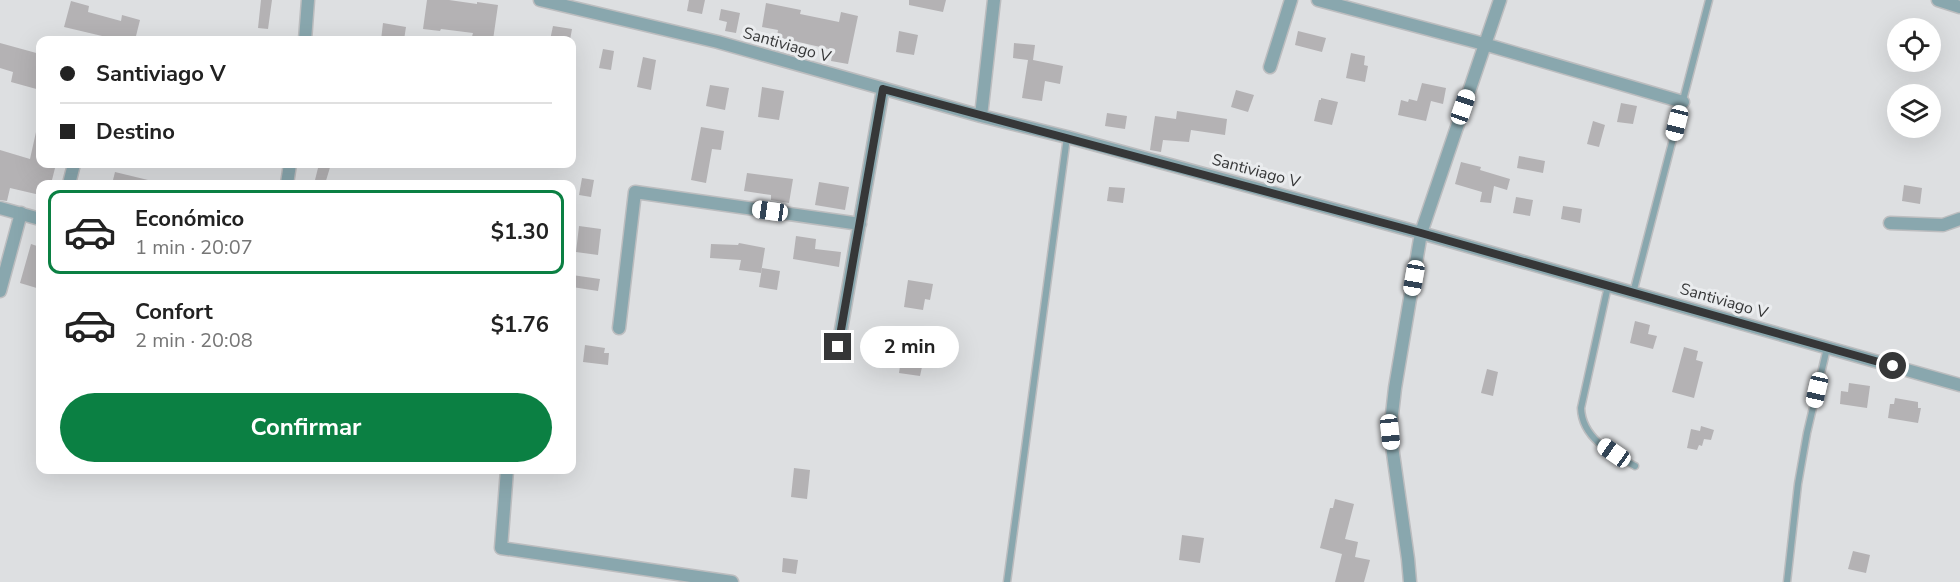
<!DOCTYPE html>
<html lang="es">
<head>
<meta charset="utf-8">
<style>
  :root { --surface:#fff; --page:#f6f6f6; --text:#222; --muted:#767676; --line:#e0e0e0; --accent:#0b8043 }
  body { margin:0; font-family:"Nunito Sans",sans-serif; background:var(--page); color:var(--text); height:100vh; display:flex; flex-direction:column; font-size:22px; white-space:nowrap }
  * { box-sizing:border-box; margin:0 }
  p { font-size:20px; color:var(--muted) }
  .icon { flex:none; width:33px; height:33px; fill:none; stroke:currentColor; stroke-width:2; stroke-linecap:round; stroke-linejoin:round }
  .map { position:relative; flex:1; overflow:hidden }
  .sheet { position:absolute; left:36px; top:180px; width:540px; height:294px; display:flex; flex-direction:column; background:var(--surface); border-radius:12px; box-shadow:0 6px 24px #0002 }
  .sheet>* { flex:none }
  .top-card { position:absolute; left:36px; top:36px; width:540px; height:132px; border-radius:12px; box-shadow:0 6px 24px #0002; display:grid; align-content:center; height:132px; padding:0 24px; background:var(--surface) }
  .tools { position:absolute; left:1887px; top:18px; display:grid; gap:12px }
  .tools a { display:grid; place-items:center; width:54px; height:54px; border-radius:50%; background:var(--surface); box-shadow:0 6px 24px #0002; font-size:30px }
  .end { position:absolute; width:27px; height:27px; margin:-14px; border:8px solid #363738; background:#fff; box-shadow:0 0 0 3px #fff }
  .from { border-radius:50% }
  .bubble { position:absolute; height:42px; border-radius:21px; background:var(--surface); box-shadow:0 6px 24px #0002; font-size:20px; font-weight:700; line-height:42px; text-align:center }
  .car { position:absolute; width:18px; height:36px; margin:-18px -9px; border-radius:8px; box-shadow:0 0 4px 2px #0007; background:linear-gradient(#fff 24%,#345 0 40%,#fff 0 76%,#345 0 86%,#fff 0) }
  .top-card b { display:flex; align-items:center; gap:21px; height:57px; font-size:22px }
  .top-card b+b { border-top:2px solid var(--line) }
  .top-card i { width:15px; height:15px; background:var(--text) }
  ul { padding:10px 0 0; list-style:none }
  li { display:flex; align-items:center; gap:18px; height:84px; margin:0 12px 9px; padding:0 12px; border:3px solid transparent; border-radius:12px }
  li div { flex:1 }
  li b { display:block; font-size:22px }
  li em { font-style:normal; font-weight:700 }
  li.active { border-color:var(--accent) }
  li>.icon { width:54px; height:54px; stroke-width:1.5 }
  .cta { display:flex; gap:12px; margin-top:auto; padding:12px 24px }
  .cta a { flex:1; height:69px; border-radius:36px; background:var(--accent); color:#fff; font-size:24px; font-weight:700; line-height:69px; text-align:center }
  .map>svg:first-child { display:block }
  .building { fill:#b4b2b4 }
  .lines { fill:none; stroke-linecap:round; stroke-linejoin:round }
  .lane-casing { stroke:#bcbdbf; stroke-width:9 }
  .street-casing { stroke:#bcbdbf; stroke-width:15 }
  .lane { stroke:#89a7ae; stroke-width:6 }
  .street { stroke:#89a7ae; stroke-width:12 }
  .route { stroke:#363738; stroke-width:8 }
  .labels { text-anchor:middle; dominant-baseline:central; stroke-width:6; stroke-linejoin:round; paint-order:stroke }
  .street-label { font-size:16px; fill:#363738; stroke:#eaecee }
</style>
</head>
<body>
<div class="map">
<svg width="1960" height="582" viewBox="0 0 1960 582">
  <rect width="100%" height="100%" fill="#dddfe1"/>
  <!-- building -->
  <path class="building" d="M261 0H272L268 29 258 28Z
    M427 0H449L477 4V2L498 5 493 40H471L473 33 441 29 440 31 423 29Z
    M689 0H705L702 14 687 11Z
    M909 0H946L943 12 909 5Z
    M71 1 89 6 88 12 121 21 122 15 140 20 135 40H119L64 27Z
    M766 3 801 10 800 14 839 22 841 12 858 16 848 64 831 61 833 50 777 37 778 30 762 27Z
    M721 9 740 13 736 33 725 31 727 22 719 20Z
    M383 23 406 27 404 40H381Z
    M553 26 572 29 570 40H550Z
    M899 31 918 35 914 55 896 52Z
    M1298 31 1326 38 1322 52 1295 45Z
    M0 43 40 54V90L11 82 13 72 0 68Z
    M1014 43 1035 45 1033 60 1063 66 1060 84 1045 81 1042 101 1022 98 1028 60 1013 58Z
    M603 49 614 51 611 70 599 68Z
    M1351 53 1365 56 1364 65 1368 66 1365 82 1346 78Z
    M643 57 656 60 651 90 637 87Z
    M1422 83 1446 88 1443 104 1431 101 1426 121 1398 115 1401 100 1408 102 1409 99 1417 101Z
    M710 85 729 88 725 110 706 106Z
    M762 87 784 91 779 120 758 117Z
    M1236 90 1254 95 1248 112 1231 107Z
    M1321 98 1338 102 1332 125 1314 121 1319 100H1321Z
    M1621 103 1637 106 1633 124 1617 122Z
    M1177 111 1227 119 1225 135 1191 130 1189 142 1163 140 1161 152 1150 150 1155 116 1176 119Z
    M1107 113 1127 116 1125 129 1105 126Z
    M1593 121 1605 125 1599 147 1587 144Z
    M701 127 724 131 721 150 712 149 706 183 691 180Z
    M36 132 40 133V164H56L51 184H40V195L10 188 7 201 0 200V150L30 159Z
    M1519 156 1545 161 1543 173 1517 168Z
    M1461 162 1481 167 1480 170 1510 179 1507 190 1494 186 1491 203 1480 202 1482 192 1455 184Z
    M319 164H331L325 184H314Z
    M115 172 148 180 147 184H112Z
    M747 173 793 179 789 203 771 200V195L744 191Z
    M582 178 594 180 591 197 579 195Z
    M819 182 849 187 845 210 815 205Z
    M1904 185 1922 188 1920 204 1902 201Z
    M1109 187 1125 188 1123 203 1107 201Z
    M1516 197 1533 200 1530 216 1513 213Z
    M1563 206 1582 209 1580 223 1561 219Z
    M579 226 601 229 598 255 576 252Z
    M796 236 816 239 815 249 841 252 839 267 793 259Z
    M739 243 765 248 761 273 739 270 741 260 710 258 711 244 738 245Z
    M31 244 40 247V289L20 283Z
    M762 268 780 271 777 290 759 287Z
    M572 275 600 279 598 291 572 287Z
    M908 280 933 284 930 300 925 299 923 310 904 307Z
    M1635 321 1650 325 1648 334 1657 336 1653 349 1630 343Z
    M585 345 605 348 604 353H609L608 365 583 362Z
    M903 345 926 349 920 376 899 373Z
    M1684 347 1698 351 1696 360 1703 362 1694 398 1672 392Z
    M1487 369 1498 372 1493 396 1481 393Z
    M1849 383 1870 386 1867 408 1840 404 1841 391 1848 392Z
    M1895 398 1918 402V408H1921L1918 423 1888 418 1890 404H1894Z
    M1701 426 1714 430 1711 440 1704 439 1702 446 1699 445 1697 450 1687 448 1691 429 1700 431Z
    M794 468 810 470 807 499 791 497Z
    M1335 499 1354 504 1345 539 1358 542 1355 557 1370 560 1364 582H1335L1342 554 1320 548 1330 508H1333Z
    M1182 535 1204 538 1200 563 1179 560Z
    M1853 551 1870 555 1866 573 1848 569Z
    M783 558 798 560 796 574 782 572Z"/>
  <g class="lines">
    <!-- lane casing -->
    <g class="lane-casing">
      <path id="lane" d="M1608 286 1581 408C1582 438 1611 453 1635 466
        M1633 293 1709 0
        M1007 582 1067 137
        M1787 582 1798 484 1807 433 1827 348"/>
    </g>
    <!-- street casing -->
    <g class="street-casing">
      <path id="street" d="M540 0 718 42 981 116 1067 137 1421 233 1960 385
        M1318 0 1484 44 1683 102
        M1938 0 1960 7
        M305 40 308 0
        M1270 67 1291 0
        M981 116 994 0
        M69 184 74 164
        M287 184 290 164
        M0 208 40 219
        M1890 223 1943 225 1960 219
        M0 291 21 213
        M619 328 635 192 860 224
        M838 347 883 89
        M507 470 501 548 732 582
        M1410 582 1408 559 1390 432 1395 388 1421 233 1500 0"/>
    </g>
    <!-- lane -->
    <use href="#lane" class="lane"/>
    <!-- street -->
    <use href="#street" class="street"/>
  </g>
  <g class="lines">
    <!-- route -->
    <path class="route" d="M838 347 883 89 1421 233 1893 366"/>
  </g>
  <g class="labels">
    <!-- street labels -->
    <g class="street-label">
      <text transform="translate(787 45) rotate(16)">Santiviago V</text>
      <text transform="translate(1256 171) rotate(15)">Santiviago V</text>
      <text transform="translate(1724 301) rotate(16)">Santiviago V</text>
    </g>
  </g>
</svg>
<div class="tools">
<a><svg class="icon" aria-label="locate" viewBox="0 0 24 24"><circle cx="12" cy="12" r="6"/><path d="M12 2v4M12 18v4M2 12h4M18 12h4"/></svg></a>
<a><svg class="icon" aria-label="layers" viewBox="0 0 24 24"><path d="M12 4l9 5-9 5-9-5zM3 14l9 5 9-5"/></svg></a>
</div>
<i class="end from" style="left:1893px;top:366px"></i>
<i class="end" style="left:838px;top:347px"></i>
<div class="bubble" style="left:860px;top:326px;width:99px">2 min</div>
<i class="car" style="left:1463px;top:107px;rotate:19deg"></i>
<i class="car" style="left:1677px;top:123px;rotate:194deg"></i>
<i class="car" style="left:770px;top:211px;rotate:278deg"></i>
<i class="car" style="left:1414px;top:278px;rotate:190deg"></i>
<i class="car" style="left:1817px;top:390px;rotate:193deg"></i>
<i class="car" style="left:1390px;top:432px;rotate:174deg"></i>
<i class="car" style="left:1614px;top:453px;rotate:305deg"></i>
<div class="top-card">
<b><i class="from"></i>Santiviago V</b>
<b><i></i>Destino</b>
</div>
<section class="sheet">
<ul>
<li class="active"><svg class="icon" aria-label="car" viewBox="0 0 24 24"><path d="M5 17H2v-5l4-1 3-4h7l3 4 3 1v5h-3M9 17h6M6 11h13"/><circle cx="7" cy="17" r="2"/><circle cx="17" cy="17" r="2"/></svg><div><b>Económico</b><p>1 min · 20:07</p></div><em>$1.30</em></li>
<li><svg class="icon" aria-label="car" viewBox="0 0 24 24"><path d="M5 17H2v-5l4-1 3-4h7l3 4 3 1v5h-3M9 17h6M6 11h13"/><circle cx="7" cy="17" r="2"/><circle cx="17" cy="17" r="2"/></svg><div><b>Confort</b><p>2 min · 20:08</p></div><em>$1.76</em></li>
</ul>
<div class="cta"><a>Confirmar</a></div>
</section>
</div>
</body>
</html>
